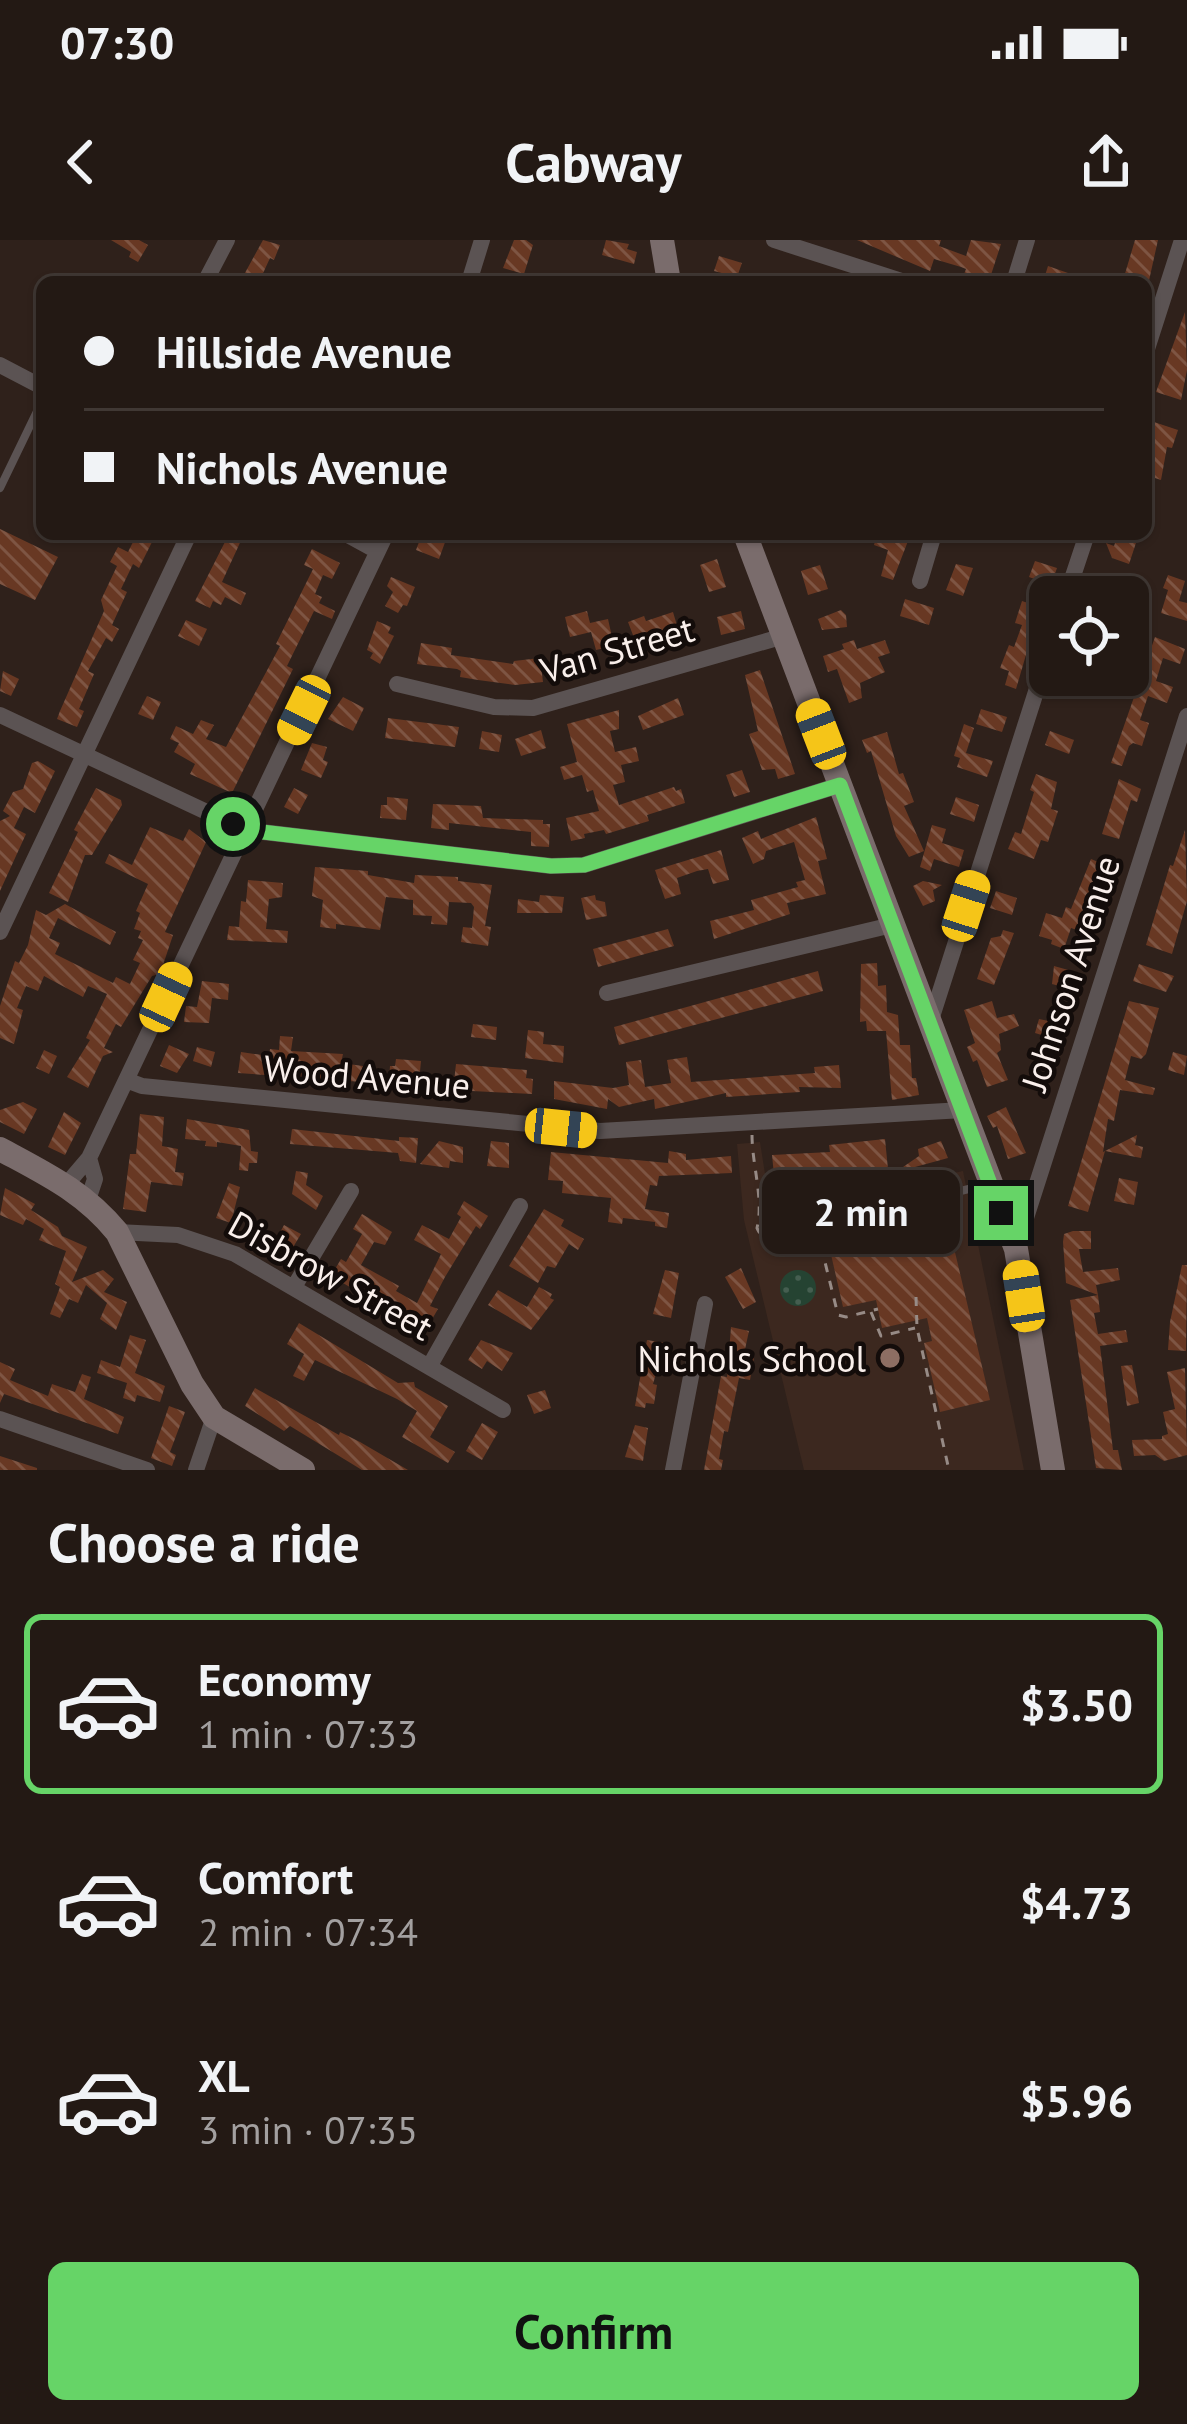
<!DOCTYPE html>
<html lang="en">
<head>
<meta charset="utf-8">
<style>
  :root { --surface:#231914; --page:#2f2622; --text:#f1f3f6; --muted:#a3a0a0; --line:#403834; --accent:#66d467 }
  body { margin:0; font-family:"PT Sans",sans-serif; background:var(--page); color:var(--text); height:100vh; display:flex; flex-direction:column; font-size:45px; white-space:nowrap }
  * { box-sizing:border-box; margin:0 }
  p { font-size:39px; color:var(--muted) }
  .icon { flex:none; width:66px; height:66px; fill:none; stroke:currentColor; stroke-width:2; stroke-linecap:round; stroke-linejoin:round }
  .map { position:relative; height:1230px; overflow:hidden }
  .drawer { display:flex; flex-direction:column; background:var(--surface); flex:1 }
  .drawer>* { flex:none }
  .top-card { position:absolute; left:36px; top:36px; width:1116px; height:264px; border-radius:18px; box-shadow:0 3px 9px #0004,0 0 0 3px var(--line); display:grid; align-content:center; height:264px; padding:0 48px; background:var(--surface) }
  .fabs { position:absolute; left:1029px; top:336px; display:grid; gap:24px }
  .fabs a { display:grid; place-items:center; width:120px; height:120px; border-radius:18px; background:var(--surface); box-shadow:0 3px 9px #0004,0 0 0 3px var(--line); font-size:60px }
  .end { position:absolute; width:54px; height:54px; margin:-27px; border:15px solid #66d467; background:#111; box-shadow:0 0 0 6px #111 }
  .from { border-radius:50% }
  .bubble { position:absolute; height:84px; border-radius:18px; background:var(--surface); box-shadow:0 3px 9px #0004,0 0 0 3px var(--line); font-size:39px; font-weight:700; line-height:84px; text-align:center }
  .car { position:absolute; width:36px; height:72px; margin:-36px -18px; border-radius:15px; box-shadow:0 0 9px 3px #0007; background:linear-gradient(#f5c518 24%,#345 0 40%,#f5c518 0 76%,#345 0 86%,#f5c518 0) }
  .top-card b { display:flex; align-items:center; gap:42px; height:114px; font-size:45px }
  .top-card b+b { border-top:3px solid var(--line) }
  .top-card i { width:30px; height:30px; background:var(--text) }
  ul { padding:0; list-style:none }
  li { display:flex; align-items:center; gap:36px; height:180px; margin:0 24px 18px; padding:0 24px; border:6px solid transparent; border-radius:18px }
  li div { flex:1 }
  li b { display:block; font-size:45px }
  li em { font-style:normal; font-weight:700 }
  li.on { border-color:var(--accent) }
  li>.icon { width:108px; height:108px; stroke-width:1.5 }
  h2 { padding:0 48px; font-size:54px; line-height:144px }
  .button { display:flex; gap:24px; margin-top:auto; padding:24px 48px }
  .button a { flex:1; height:138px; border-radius:18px; background:var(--accent); color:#111; font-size:48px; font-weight:700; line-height:138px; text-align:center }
  .status { display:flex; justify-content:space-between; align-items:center; height:84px; padding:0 60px; background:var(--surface); direction:ltr }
  .status svg { height:33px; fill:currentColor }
  header { display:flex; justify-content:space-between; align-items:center; height:156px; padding:0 48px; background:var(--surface); font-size:54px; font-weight:700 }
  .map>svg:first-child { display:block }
  .built { fill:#3c281f }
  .park { fill:url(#park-dots) }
  .building { fill:url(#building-back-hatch) }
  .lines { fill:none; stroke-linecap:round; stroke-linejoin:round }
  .path { stroke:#978b86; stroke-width:3; stroke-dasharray:9 9; stroke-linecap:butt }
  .lane { stroke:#5b5353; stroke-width:8 }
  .street { stroke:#5b5353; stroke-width:16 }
  .secondary { stroke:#7a6c6c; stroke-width:24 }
  .route { stroke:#66d467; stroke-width:15 }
  .education-dot { fill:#8d6e63; stroke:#130c0a; stroke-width:4.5 }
  .labels { text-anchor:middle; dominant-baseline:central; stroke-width:9; stroke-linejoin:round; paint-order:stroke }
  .street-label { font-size:36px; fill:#f9efeb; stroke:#130c0a }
  .poi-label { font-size:36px; fill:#f9efeb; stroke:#130c0a; text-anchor:end }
</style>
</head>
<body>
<div class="status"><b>07:30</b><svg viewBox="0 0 49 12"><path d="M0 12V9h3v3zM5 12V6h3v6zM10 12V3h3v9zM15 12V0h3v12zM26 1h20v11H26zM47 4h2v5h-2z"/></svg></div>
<header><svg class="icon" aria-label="back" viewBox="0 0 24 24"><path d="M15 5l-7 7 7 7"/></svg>Cabway<svg class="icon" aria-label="share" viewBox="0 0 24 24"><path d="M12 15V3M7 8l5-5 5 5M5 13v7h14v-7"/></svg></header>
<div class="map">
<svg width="1187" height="1230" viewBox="0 0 1187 1230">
  <defs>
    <pattern id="park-dots" width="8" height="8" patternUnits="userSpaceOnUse" patternTransform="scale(3)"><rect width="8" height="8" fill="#254332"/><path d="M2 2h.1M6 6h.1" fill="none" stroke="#455e50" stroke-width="1.8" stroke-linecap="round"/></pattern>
    <pattern id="building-back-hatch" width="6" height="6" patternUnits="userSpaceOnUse" patternTransform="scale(3)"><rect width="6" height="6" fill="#683823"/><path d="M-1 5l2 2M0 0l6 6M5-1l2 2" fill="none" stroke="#7e5543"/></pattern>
  </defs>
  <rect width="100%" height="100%" fill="#2f211b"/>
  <!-- built -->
  <path class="built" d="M760 902 771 972 963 931 1024 1230H804L744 980 737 904Z"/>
  <!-- park -->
  <path class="park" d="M780 1048a18 18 0 1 1 36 0a18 18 0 1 1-36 0Z"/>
  <!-- building -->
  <path class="building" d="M111 0H139L148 5 138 22 129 17 131 12Z
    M263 0 280 5 274 20 270 18 259 42H240Z
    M514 0H526L533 5 524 34 503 28Z
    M606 0 629 4 627 9 637 12 634 24 602 15Z
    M857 0H941L939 6 966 16 971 0 1001 4 990 38 978 42 963 37 966 29 961 27 934 19 930 31Z
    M1135 0H1158L1148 45 1124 37Z
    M719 16 742 23 737 37 714 31Z
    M1048 26 1088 40V42H1043Z
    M1185 72 1187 130 1181 160 1156 152Z
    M1148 180 1178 190 1172 208 1167 207 1161 240 1146 235Z
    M0 289 58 317 35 360 0 344Z
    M137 294H156L139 328 133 324 121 349 127 352 112 385 119 389 112 402 106 398 88 431 94 434 79 469 84 471 77 487 57 479 60 471 104 371 101 360 117 326 110 322 118 307 128 312Z
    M229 294H244L222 342 246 353 241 365 225 357 221 365 213 361 210 368 195 361Z
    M422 294H448L439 319 416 310Z
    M877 294 908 301 893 340 881 336 888 310 874 305Z
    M1117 297 1136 303 1129 324 1112 318 1106 303 1114 306Z
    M312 309 340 323 332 339 323 335 315 354 322 357 319 363 335 371 332 379 314 371 287 426 293 429 232 553 190 534 195 524 174 512 179 503 170 499 176 486 193 494 201 480 214 485 206 499 226 507 280 406 276 404 313 329 304 325Z
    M717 319 726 347 709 352 700 325Z
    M1035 321 1057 328 1051 345 1029 337Z
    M956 324 973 328 963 356 946 350Z
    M820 325 828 349 808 355 801 331Z
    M1168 335 1185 341 1179 361 1187 363V381L1161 373 1168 350 1163 348Z
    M391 337 415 347 407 366 403 365 398 373 385 366 393 352 387 346Z
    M1098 341 1121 348 1118 357H1093Z
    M905 359 934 368 929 385 900 376Z
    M1022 361 1040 367 1016 449 1005 445 1009 431 1000 428 1009 405 1014 407 1022 385 1015 383Z
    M841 370 846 375 847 387 822 390 818 379Z
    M587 371 590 383 608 379 614 406 596 410 591 392 570 397 565 377Z
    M741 371 745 389 721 395 717 377Z
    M673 372 681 399 669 403 661 400 639 411 628 382 644 376 646 381Z
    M186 380 207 389 199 406 178 396Z
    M377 381 391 387 388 393 394 396 380 424 370 418 373 413 367 410Z
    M1155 397 1185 409 1180 424 1163 418 1156 441 1173 447 1167 463 1148 456 1140 480 1149 483 1142 506 1133 503 1129 506 1122 526 1111 523Z
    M854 400 857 409 885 400 890 413 878 417 885 432 860 443 862 458 849 463 837 429 828 432 823 416 844 409 842 404Z
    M421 403 452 408 451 415 513 424 514 421 540 418 543 442 515 445 478 440 460 437 461 431 457 429 417 424Z
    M760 430 795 534 778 539 775 529 762 530 749 494 758 491 745 435Z
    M3 431 19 439 11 456 0 451Z
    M147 456 161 462 153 480 138 474Z
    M343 457 364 468 353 491 328 479Z
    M678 458 684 475 643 490 638 476Z
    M981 469 1007 477 1002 492 976 484Z
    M619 470V489L610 491 615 512 636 507 639 521 621 525 625 542 613 545 619 565 674 547 676 551 681 549 685 563 647 575 649 581 606 594 604 590 584 594 585 598 571 601 566 578 599 571 593 550 587 552 582 535 564 540 560 527 577 522 567 484Z
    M388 478 459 487 455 507 385 498Z
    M964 484 974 488 966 513 993 521 987 537 957 527 960 518 954 516Z
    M541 490 546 508 521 516 515 499Z
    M482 491 502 495 499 512 479 509Z
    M1050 491 1074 500 1069 514 1045 505Z
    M887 492 899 534 903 533 914 562 904 566 924 611 909 617 896 596 871 511 867 513 862 500Z
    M312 503 327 507 323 520 328 522 321 538 301 530Z
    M38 521 55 531 35 573 24 567 14 588 26 594 0 651V581L10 576 3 571 13 552 23 549 32 523Z
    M742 530 750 552 734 557 726 535Z
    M1036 534 1057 542 1051 569 1058 571 1048 602 1041 600 1034 619 1008 609 1015 592 1021 594 1034 552 1030 550Z
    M1119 539 1141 549 1137 562 1131 560 1119 599 1102 594Z
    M96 548 121 560 122 565 92 615H85L68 662 49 653 78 592 74 590Z
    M294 548 308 555 298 574 284 567Z
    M387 557 408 559 406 580 380 578 381 565H387Z
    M956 557 979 565 974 582 950 574Z
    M433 564 481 566 483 578 543 580V584H550L549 607 531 606V592L449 583V590L431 588Z
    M816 577 827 619 818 621 826 654 787 663 790 674 714 699 710 681 754 670 751 660 798 647 796 642 805 640 794 602 766 611 764 619 753 624 742 598 758 591 761 599Z
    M932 585 946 589 942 603 964 610 959 627 934 619 930 631 920 627Z
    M150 587 183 601 189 589 206 602 165 692 173 695 160 734 152 736 121 787 116 784 104 808 113 812 103 816 88 848 67 837 90 800 86 798 107 754 88 746 83 757 44 736 38 751 26 746 17 768 23 770 14 804 0 798V766L15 721 19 723 28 705 36 670 46 675 65 664 116 692 110 705 58 678 49 698 60 703 55 714 113 743 116 737 130 744 140 723 133 720 143 700 138 698 141 691 134 689 140 673 136 671 148 644 105 623 109 614 132 625Z
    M1185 590 1187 661 1172 714 1146 705 1170 625 1173 626Z
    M721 610 729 640 713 644 708 629 697 631 677 638 681 654 665 659 655 630Z
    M1091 619 1115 629 1111 642 1106 640 1086 693 1071 688 1064 709 1051 704 1052 700 1039 696 1046 673 1062 678 1066 667 1071 669Z
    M315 627 368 631V635L414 643 415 635 458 637V641L492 645 485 686 491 687 488 706 461 702 463 687 472 688 474 667 471 663 449 662 447 685 431 684 432 676 413 675V660L386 657 380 690 336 684V689L320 687 323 660 312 656Z
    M248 640 283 643 282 657 269 659 266 689 288 691 287 703 227 700 229 686 239 687 241 661 246 662Z
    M923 641 942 645 933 650 935 661 923 666 913 646Z
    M996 651 1017 658 1012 675 990 668Z
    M540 655 564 657 562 673H517L518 659 539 662Z
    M595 655 596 660 605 662 607 676 586 680 581 658Z
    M668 689 674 706 598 727 593 709Z
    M1003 690 1014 693 994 745 977 739 991 698 1001 696Z
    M877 723 878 746 886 745 887 772 898 775 900 805H910L912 838H916L919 855 892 860 886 791H867L866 781 860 782 861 724Z
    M1139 724 1174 736 1166 752 1133 741Z
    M1054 726 1079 733 1074 750 1052 744Z
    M818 731 823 751 619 805 614 787Z
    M202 741 229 744 228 760 212 758 209 783 184 782 186 766 197 767Z
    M992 761 997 778 1014 774 1019 786 999 794 1001 810 997 813 1008 840 987 847 977 820 973 822 967 807 975 803 964 770Z
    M1129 761 1159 768 1146 814 1141 819 1131 816 1125 840 1155 848 1153 855 1120 850 1114 881 1108 879 1103 912 1137 895 1135 905 1143 907 1141 918 1105 911 1088 972 1068 966Z
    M1039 779 1063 784 1058 800 1035 793Z
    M473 784 497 787 496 800 471 797Z
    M528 790 544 792 543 804 564 806 563 823 525 818Z
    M280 796 293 797 291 811 343 814 341 823 363 826 362 842 238 833 241 812 269 816 270 809 279 810Z
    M169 805 189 814 177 833 160 826Z
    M197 807 215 812 211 827 193 821Z
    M44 810 57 816 49 834 36 828Z
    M1173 812 1187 816 1184 835 1168 830Z
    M687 817 691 842 815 833 814 827 839 825 841 848 799 847 800 852 726 857V853L655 869 654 859 619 867 608 859 607 869 554 859V841L613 848 629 845 626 822 641 820 645 847 671 843 667 820Z
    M396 819 421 821 419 842 389 839 390 826H395Z
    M456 824 527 830 526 838 533 839 532 854 453 850Z
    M23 862 37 869 24 894 0 882V870Z
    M1006 867 1026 913 1008 919 997 886 993 888 987 876Z
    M64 872 81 883 65 915 48 907Z
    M140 874 164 877 162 906 178 909 175 932 184 933 182 946 151 942 146 972 123 969 130 914H136Z
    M187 879 249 890 251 911 258 912 257 923H249L248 931 239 930 241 906 217 902V907L205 906 206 901 185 899Z
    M292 889 399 901V897L418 898 416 923 400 921 398 913 290 904Z
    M885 899 888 929 903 927 919 916 918 909 941 901 948 918 904 930 907 942 861 952 859 943 840 955 847 928 842 927 774 935 772 915 830 912 829 905Z
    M439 901 463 907V923L450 921 449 928 420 924Z
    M491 901 509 903V928L487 926Z
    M669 911 686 914V920L731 916 732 933 659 936 657 946 650 945 645 969 669 973 667 988 655 986V982L623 978 622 984 608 982 611 958 562 953 563 941 548 940 551 912 668 923Z
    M296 931 308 933 306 945 323 956 316 970 292 954Z
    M1119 938 1138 942 1134 965 1114 961Z
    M229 943 240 947 231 983 216 978Z
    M5 948 35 964 31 970 58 987 62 996 87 1007 72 1042 103 1030 114 1039 104 1052 127 1062 116 1090 100 1079 107 1063 86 1045 78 1063 69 1059 60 1078 50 1074 60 1047 55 1044 66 1011 39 1000 44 989 26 979 23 985 0 975Z
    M464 961 488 976 480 989 476 986 445 1037 430 1066 438 1069 428 1086 401 1077 331 1036 341 1019 346 1022 362 994 353 989 362 974 392 992 385 1005 374 1002 361 1025 399 1046 396 1051 417 1063 441 1014 414 1000 422 985 449 999 461 977 457 974Z
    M945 963 949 985 954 984 959 1007 954 1008 990 1160 940 1172 924 1103 932 1101 927 1078 882 1088 876 1060 843 1067 830 1010 910 995 906 976Z
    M544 969 564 980 561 986 584 999 578 1010 569 1004 555 1028 547 1026 538 1043 509 1026Z
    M284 985 301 994 286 1019 266 1003 272 993 278 996Z
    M1073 991H1091V1009H1079L1083 1032 1118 1028 1120 1040 1096 1045 1098 1055 1066 1043 1063 1002 1064 994Z
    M1182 1025H1187L1186 1111 1168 1110 1170 1082Z
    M741 1028 756 1062 743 1069 725 1037Z
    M665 1030 679 1033 671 1078 653 1074Z
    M539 1047 552 1054 550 1058 554 1060 531 1090 488 1065 498 1050 527 1067Z
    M1098 1055 1100 1072 1094 1073 1098 1094 1126 1090 1128 1102 1100 1106 1113 1210H1118L1122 1230 1096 1228 1070 1060Z
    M299 1083 398 1143 414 1142 415 1147 448 1166 430 1197 455 1212 448 1223 402 1197 417 1171 397 1159 315 1120 304 1141 293 1136 304 1114 287 1104Z
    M731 1087 749 1091 744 1114 754 1118 750 1140 739 1138 728 1192 724 1191 719 1219 723 1220 721 1230H704L721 1136 727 1137Z
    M130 1095 146 1100 135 1133 165 1146 160 1162 137 1155 135 1162 123 1158 127 1143 97 1133 101 1120 120 1127Z
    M481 1100 513 1113 502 1131 487 1121 482 1129 468 1120Z
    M647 1100 665 1103 653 1144 657 1145 654 1164 646 1163 645 1168 635 1166Z
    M0 1122 15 1129 10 1140 48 1156 52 1144 75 1152 82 1134 91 1137 84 1159 124 1177 118 1194 4 1154 0 1163Z
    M1132 1125 1139 1163 1127 1166 1121 1126Z
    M1185 1128 1187 1215 1164 1221 1155 1215 1134 1216 1132 1200 1162 1199V1196L1168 1194 1163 1172 1175 1169 1167 1132Z
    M255 1148 339 1195 340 1192 360 1202 408 1230H362L290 1186 284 1191 245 1166Z
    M545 1150 551 1168 534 1174 527 1155Z
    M169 1166 185 1172 170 1212 176 1215 172 1226 151 1218Z
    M482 1183 498 1192 482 1220 466 1211Z
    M635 1185 648 1188 643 1221 625 1217Z
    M0 1216 37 1228V1230H0Z"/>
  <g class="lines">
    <!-- path -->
    <path class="path" d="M752 895C752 925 764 959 757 988 776 1029 823 1005 857 997
      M821 1006 838 1075 846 1077 878 1069
      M916 1057 917 1088 949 1230
      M871 1072 881 1096 915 1088"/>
    <!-- lane -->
    <path class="lane" d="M0 248 42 161
      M778 996 989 944"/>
    <!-- street -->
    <path class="street" d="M774 0 905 42
      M205 42 227 0
      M469 42 482 0
      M1014 42 1027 0
      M1146 112 1182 0
      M0 125 42 147
      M346 294 377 311
      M920 341 934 294
      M1066 357 1087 294
      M397 444 494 467 533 468 784 396
      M0 475 245 590 551 626 584 625 840 545
      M0 692 189 294
      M607 753 892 685
      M930 783 1050 408
      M126 840 142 846 600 891 963 870
      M66 945 89 918 386 294
      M88 960 95 939 89 918
      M117 992 178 995 235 1014 503 1170
      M1016 1009 1187 476
      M294 1047 351 951
      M429 1127 520 966
      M0 1179 147 1230
      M196 1230 214 1177
      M673 1230 705 1064"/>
    <!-- secondary -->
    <path class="secondary" d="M662 0 669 42
      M745 294 1016 1009 1053 1230
      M0 909C46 934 83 951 117 992L192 1144 214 1177 303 1230"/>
  </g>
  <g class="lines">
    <!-- route -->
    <path class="route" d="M233 584 245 590 551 626 584 625 840 545 1001 973"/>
  </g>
  <!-- markers -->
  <circle class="education-dot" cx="890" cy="1118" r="12"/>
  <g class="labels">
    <!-- street labels -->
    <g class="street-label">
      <text transform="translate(617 409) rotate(-16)">Van Street</text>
      <text transform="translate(1070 733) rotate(-72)">Johnson Avenue</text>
      <text transform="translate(367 836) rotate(5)">Wood Avenue</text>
      <text transform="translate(331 1035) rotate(29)">Disbrow Street</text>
    </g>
    <!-- poi labels -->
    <g class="poi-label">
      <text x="866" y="1118">Nichols School</text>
    </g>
  </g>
</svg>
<div class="fabs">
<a><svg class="icon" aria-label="locate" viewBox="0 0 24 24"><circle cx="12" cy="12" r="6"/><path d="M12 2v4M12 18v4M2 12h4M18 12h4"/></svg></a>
</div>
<i class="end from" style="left:233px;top:584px"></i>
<i class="end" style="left:1001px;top:973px"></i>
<div class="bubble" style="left:762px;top:930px;width:198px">2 min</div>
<i class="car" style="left:304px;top:470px;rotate:206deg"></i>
<i class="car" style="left:821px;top:494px;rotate:339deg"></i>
<i class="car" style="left:966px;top:666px;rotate:18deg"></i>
<i class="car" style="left:166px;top:757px;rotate:25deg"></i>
<i class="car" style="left:561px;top:888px;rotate:96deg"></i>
<i class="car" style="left:1024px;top:1056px;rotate:351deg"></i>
<div class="top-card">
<b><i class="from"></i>Hillside Avenue</b>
<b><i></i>Nichols Avenue</b>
</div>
</div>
<section class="drawer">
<h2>Choose a ride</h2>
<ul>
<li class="on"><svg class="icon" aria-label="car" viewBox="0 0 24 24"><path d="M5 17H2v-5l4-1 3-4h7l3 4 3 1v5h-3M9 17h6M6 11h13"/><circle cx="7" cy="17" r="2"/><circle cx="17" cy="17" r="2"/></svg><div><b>Economy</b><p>1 min · 07:33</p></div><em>$3.50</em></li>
<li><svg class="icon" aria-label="car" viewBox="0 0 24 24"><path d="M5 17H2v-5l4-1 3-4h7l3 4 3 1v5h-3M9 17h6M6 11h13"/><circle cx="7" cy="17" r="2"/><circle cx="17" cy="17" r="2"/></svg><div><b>Comfort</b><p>2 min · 07:34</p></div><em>$4.73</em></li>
<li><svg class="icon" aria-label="car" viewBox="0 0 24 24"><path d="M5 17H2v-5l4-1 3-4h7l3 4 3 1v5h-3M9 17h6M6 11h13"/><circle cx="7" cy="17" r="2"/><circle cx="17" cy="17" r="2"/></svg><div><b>XL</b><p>3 min · 07:35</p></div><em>$5.96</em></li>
</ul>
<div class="button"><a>Confirm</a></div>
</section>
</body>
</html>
